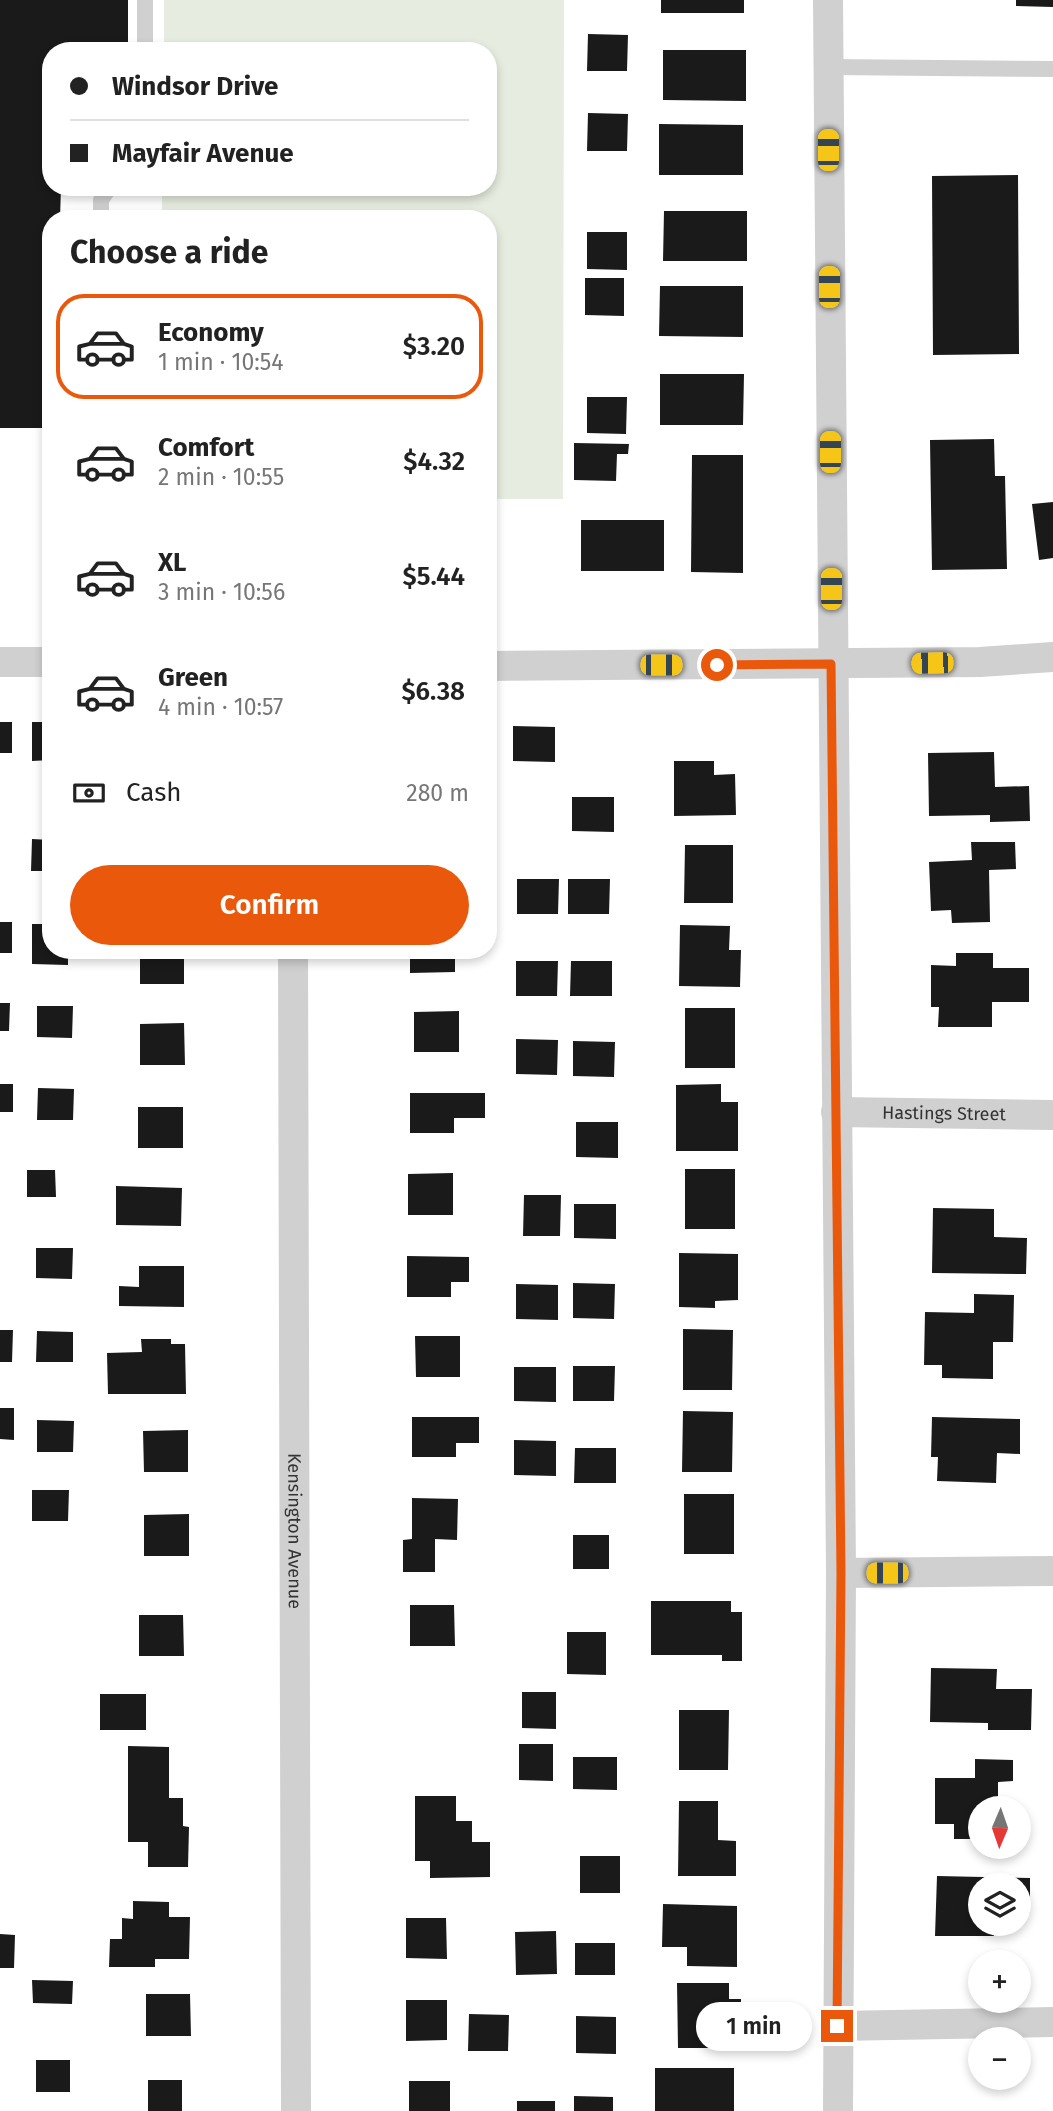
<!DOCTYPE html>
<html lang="en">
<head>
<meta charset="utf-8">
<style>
  :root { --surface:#fff; --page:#f6f6f6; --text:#222; --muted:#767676; --line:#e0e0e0; --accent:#ea580c }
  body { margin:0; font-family:"Fira Sans",sans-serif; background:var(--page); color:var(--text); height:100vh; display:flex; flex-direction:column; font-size:26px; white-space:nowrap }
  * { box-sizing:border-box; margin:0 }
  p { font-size:23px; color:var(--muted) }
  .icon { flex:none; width:38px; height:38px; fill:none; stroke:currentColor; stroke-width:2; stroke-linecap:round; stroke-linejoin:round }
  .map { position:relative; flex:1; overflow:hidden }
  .drawer { position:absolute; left:42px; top:210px; width:455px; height:749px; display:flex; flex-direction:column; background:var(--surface); border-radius:28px; box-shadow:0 4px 10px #0003 }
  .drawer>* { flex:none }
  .top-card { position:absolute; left:42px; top:42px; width:455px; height:154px; border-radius:28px; box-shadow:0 4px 10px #0003; display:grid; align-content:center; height:154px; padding:0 28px; background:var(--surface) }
  .needle { width:46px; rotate:182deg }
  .fabs { position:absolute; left:968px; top:1796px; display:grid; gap:14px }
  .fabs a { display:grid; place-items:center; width:63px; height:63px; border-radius:50%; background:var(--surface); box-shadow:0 4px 10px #0003; font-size:35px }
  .end { position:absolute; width:32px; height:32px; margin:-16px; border:9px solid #ea580c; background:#fff; box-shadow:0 0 0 4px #fff }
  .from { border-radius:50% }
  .bubble { position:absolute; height:49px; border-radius:24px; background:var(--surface); box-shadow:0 4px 10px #0003; font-size:23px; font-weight:600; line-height:49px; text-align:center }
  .car { position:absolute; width:21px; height:42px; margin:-21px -10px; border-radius:9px; box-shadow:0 0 5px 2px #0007; background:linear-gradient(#f5c518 24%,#345 0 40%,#f5c518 0 76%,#345 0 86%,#f5c518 0) }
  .top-card b { display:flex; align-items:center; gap:24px; height:66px; font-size:26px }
  .top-card b+b { border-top:2px solid var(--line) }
  .top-card i { width:18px; height:18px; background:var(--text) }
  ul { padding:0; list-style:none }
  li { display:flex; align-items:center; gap:21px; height:105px; margin:0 14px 10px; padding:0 14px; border:4px solid transparent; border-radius:28px }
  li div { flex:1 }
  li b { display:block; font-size:26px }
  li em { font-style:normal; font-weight:600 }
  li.selected { border-color:var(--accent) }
  li>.icon { width:63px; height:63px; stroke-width:1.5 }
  h2 { padding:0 28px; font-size:32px; line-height:84px }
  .pay { display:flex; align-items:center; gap:18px; height:77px; padding:0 28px; font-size:26px }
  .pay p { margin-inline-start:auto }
  .action { display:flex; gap:14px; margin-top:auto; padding:14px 28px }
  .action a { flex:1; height:80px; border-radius:42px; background:var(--accent); color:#fff; font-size:28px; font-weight:600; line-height:80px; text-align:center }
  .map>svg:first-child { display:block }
  .green { fill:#e6ecdf }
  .building { fill:#1a1a1a }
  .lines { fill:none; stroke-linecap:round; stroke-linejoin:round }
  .lane { stroke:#d0d0d0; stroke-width:16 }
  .street { stroke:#d0d0d0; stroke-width:30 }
  .route { stroke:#ea580c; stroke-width:9 }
  .labels { text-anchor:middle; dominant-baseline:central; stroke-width:7; stroke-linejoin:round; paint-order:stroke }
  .street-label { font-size:18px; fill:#333; stroke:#fff }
</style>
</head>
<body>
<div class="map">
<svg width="1053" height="2111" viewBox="0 0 1053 2111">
  <rect width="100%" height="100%" fill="#fff"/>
  <!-- green -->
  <path class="green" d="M164 0H564L563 499H488V219H162V187H488V51H164Z"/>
  <!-- building -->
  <path class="building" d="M0 0H128V51H51V187H61L60 219H51V428H0Z
    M661 0H744V13H661Z
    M1016 0H1053V7L1016 6Z
    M588 34 628 35 627 71H587Z
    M663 50H746V101L663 100Z
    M588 113 628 114 627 151H587Z
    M659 124 743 125V175H659Z
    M1018 175 1019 354 933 355 932 176Z
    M664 211H747V261H663Z
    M587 232H627V270L587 269Z
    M585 278H624V316L585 315Z
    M660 286H743V337L659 336Z
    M660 374H744L743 425H660Z
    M587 397H627L626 434 587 433Z
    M994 439 995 476H1005L1007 569 932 570 930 440Z
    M574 443 629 444 628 454H617L616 481 574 480Z
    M692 455H743V573L691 572Z
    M1053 502V558L1039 560 1032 504Z
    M581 520H664V571H581Z
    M0 722H12V753H0Z
    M32 722H51V760L32 761Z
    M513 726 555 727V762L513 761Z
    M994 752 995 787 1029 786 1030 821 990 822V815L929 816 928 753Z
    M674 761H714V775L735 774 736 815 674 816Z
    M572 797H614V832L572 831Z
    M32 839 51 840V871H31Z
    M971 842H1015L1016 869 989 870 990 922 952 923 951 910 931 911 929 862 972 860Z
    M685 845H733V903H684Z
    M517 879H559L558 914H517Z
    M568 879H610L609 914H568Z
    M0 922H12V953H0Z
    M32 924H51V950H68V965L32 964Z
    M680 925 730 926 729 950H741L740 987 679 986Z
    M140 950H184V984H140Z
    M410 950H455V972L410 973Z
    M956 953H993V968H1029V1002H992V1027H938L939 1007H931V965L956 966Z
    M516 961H558L557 996H516Z
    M571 961H612V996H570Z
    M0 1003H10L9 1031H0Z
    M37 1006H73L72 1038 37 1037Z
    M685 1008H735V1068H685Z
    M459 1011V1052H414V1012Z
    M184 1023 185 1065H140V1024Z
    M516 1039 558 1040 557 1075 516 1074Z
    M573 1041 615 1042 614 1077 573 1076Z
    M0 1084H13V1112H0Z
    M721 1084V1102H738V1151H676V1085Z
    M38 1088 74 1089 73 1120H37Z
    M410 1093H485V1118H454V1133H410Z
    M138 1107H183V1148H138Z
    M576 1122H618V1158L576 1157Z
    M685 1169H735V1229H685Z
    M27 1170H55L56 1197H27Z
    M453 1173V1215H408V1174Z
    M116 1186 182 1188 181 1226 116 1225Z
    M524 1195H561L560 1236H523Z
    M574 1204H616V1239L574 1238Z
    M933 1208 994 1209V1237L1027 1238 1026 1274 932 1273Z
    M36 1248H73L72 1279 36 1278Z
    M679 1253 738 1254V1300L715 1301V1308L679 1307Z
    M407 1256 469 1257V1282H451V1297H407Z
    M139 1266H184V1307L119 1306V1286L139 1287Z
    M573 1283 615 1284 614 1319 573 1318Z
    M516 1284 558 1285V1320L516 1319Z
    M974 1294 1014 1295 1013 1342H993V1379L942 1378V1365H924L925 1312 974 1313Z
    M683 1329 733 1330 732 1390H683Z
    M0 1330H13L12 1362H0Z
    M37 1331 73 1332V1362H36Z
    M415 1336H460V1377H416Z
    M141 1339H171V1344H185L186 1394H108L107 1353 142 1352Z
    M573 1366H615L614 1401H573Z
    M514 1367H556V1402L514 1401Z
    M0 1408H14V1440L0 1439Z
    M683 1411 733 1412 732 1472H682Z
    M412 1417H479V1443H456V1457H412Z
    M932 1417 1020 1419V1454L997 1453 996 1483 937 1481 938 1457H931Z
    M37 1420 74 1421 73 1452H37Z
    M188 1430V1472H144L143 1431Z
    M514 1440 556 1441V1476L514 1475Z
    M575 1448H616V1483H574Z
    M32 1490H69L68 1521H32Z
    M684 1494H734V1554H684Z
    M412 1498 458 1499 457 1540 435 1539V1572H403V1540L412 1539Z
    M189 1514V1556H144V1515Z
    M573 1535H609V1569H573Z
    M651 1601H731V1612H742V1661H722V1655H651Z
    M410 1605H454L455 1646H410Z
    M139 1615H183L184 1656H139Z
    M567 1632H606V1675L567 1674Z
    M931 1668 997 1669 996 1689H1032L1031 1730H988V1723L930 1722Z
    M522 1692H556V1729L522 1728Z
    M100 1694H146V1730H100Z
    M679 1710H729L728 1770H679Z
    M519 1744H553V1781L519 1780Z
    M128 1746 169 1747V1798H183V1826L189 1827 188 1867H148V1842H128Z
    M573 1757H617V1790L573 1789Z
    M975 1759 1013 1760V1781L998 1782V1808H980V1839H954V1824H935V1778H975Z
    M415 1796H456V1821H472V1842H490V1877L430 1878V1861H415Z
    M679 1801H718V1840L736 1841V1876H678Z
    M580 1856H620V1893H580Z
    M937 1876 1030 1878V1913H1018V1885H980V1923H994V1936H935Z
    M133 1901 169 1902V1917H190L189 1959H155V1967H109L110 1939H122V1918L133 1919Z
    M663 1904 737 1906V1967L687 1966V1947H662Z
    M406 1918H446L447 1959 406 1958Z
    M556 1931 557 1974 516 1975 515 1932Z
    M0 1934 15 1935 14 1968H0Z
    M575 1943H615V1975H575Z
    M32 1980 73 1981 72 2004 33 2003Z
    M677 1983H729V1999H741V2048H678Z
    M146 1994H190L191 2036H146Z
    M406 2000H447V2040L406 2041Z
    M469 2014 509 2015 508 2051H468Z
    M576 2016 616 2017V2054L576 2053Z
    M36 2060H70V2092H36Z
    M655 2068H734V2111H655Z
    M148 2080H182V2111H148Z
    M409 2081H450V2111H409Z
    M574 2096 613 2097V2111H574Z
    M517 2101H555V2111H517Z"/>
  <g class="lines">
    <!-- lane -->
    <path class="lane" d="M145 51V0
      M827 67 1053 69
      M101 219V200L110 187"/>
    <!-- street -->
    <g class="street">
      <path d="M828 0 841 1573 838 2111"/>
      <path d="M0 662H51"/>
      <path d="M488 666 980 662 1053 657"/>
      <path id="s1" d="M293 950 296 2111"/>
      <path id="s2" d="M836 1112 1053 1115"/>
      <path d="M841 1573 1053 1571"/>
      <path d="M837 2026 1053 2022"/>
    </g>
  </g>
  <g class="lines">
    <!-- route -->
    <path class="route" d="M717 665 831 664 841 1573 837 2026"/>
  </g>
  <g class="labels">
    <!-- street labels -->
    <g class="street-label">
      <text stroke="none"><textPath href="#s2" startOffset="108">Hastings Street</textPath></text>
      <text stroke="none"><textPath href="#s1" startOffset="581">Kensington Avenue</textPath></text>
    </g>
  </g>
</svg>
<div class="fabs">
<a><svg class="needle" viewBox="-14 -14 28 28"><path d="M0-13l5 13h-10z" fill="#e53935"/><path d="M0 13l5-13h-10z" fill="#767676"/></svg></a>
<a><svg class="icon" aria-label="layers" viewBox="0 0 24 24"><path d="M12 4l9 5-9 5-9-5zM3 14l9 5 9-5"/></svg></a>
<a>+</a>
<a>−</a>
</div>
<i class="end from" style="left:717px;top:665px"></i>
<i class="end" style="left:837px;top:2026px"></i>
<div class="bubble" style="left:696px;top:2002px;width:116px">1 min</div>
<i class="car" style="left:828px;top:150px;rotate:0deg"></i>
<i class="car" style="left:829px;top:287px;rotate:0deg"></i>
<i class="car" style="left:830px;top:452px;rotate:0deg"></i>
<i class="car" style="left:831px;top:589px;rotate:0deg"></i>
<i class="car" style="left:932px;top:663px;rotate:269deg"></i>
<i class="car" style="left:661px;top:665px;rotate:90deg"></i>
<i class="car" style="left:887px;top:1573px;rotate:270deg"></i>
<div class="top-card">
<b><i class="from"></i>Windsor Drive</b>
<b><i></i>Mayfair Avenue</b>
</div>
<section class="drawer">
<h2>Choose a ride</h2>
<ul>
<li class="selected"><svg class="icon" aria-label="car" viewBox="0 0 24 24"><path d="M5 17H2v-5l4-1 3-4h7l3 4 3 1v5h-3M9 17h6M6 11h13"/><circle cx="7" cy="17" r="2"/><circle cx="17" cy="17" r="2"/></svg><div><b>Economy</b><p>1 min · 10:54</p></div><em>$3.20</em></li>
<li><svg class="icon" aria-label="car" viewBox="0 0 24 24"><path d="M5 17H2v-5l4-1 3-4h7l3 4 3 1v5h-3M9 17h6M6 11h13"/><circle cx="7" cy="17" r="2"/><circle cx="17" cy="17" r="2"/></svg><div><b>Comfort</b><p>2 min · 10:55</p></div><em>$4.32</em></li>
<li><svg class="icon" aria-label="car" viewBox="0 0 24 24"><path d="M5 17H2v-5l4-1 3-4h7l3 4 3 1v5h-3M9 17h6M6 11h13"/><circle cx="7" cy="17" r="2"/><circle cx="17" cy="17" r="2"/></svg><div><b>XL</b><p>3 min · 10:56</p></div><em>$5.44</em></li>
<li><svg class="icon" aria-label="car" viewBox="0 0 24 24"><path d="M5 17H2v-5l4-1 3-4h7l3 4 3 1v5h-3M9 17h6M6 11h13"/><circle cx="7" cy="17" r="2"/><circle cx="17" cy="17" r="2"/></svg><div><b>Green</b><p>4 min · 10:57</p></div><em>$6.38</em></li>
</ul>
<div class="pay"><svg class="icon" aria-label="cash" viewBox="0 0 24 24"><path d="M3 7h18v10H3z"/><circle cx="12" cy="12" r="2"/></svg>Cash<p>280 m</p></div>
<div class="action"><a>Confirm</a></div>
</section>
</div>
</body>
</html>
